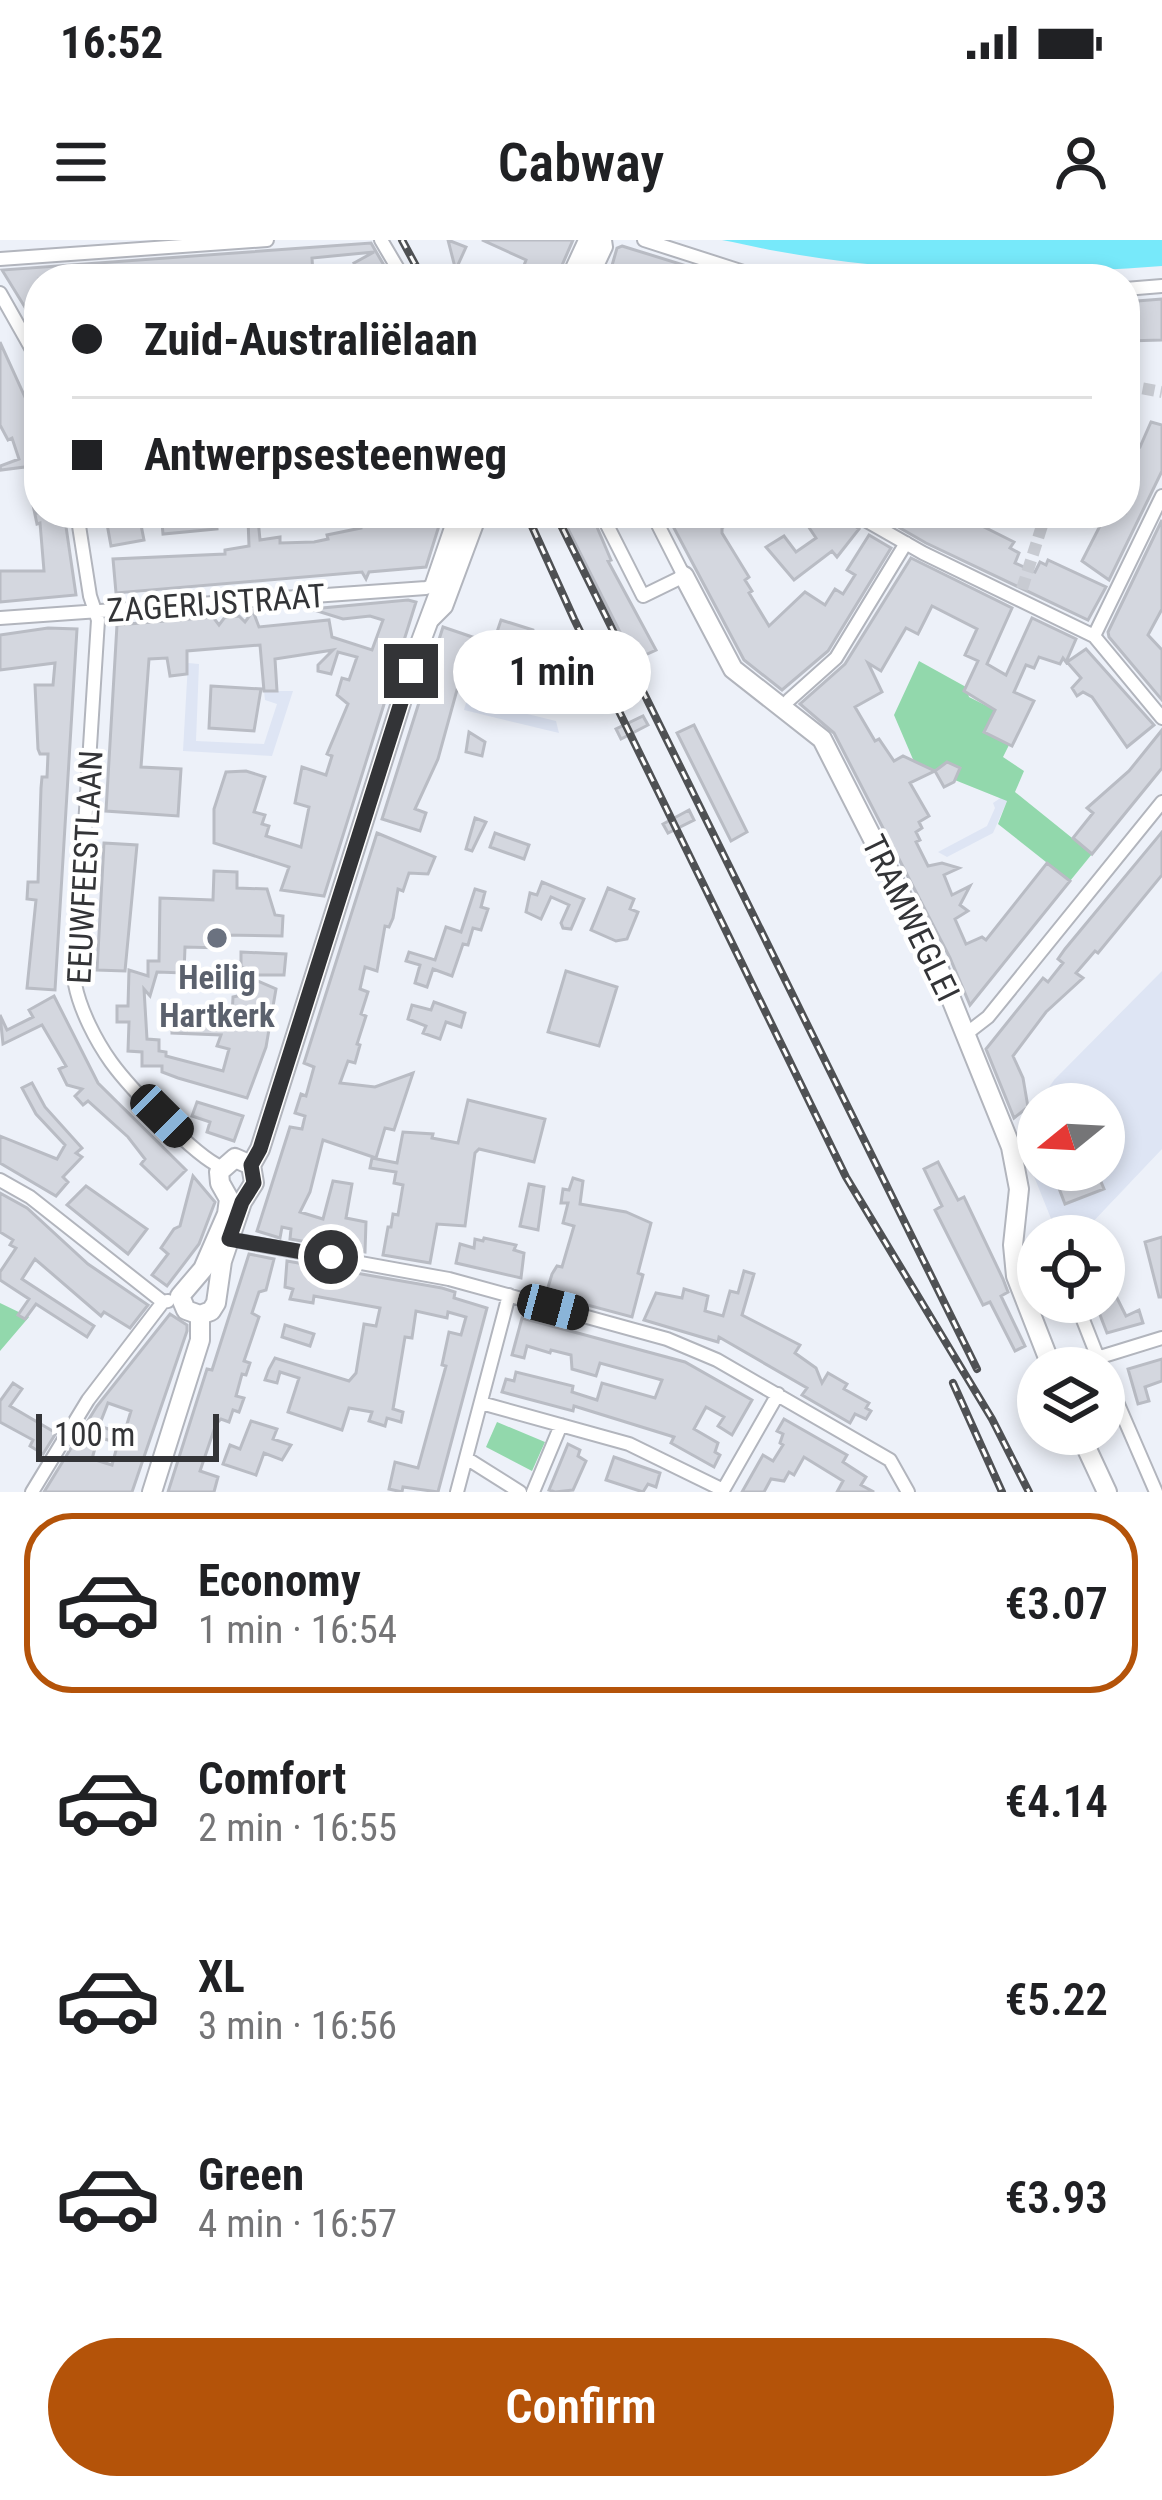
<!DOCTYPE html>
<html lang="en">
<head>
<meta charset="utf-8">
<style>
  :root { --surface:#fff; --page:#f2f2f2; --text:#202124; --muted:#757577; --line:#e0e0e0; --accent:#b45309 }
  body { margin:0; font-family:"Roboto Condensed",sans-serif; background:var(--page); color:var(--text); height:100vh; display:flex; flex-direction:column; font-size:45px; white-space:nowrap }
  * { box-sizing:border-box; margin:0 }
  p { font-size:39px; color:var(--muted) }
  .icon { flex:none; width:66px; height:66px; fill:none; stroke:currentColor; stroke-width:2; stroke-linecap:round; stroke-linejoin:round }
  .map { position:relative; height:1252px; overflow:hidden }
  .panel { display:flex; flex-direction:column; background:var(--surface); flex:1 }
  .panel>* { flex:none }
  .banner { position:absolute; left:24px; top:24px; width:1116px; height:264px; border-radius:48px; box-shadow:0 6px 18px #0003; display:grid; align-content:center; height:264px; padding:0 48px; background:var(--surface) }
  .needle { width:78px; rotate:252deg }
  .fabs { position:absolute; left:1017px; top:843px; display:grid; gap:24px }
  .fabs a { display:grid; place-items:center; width:108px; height:108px; border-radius:50%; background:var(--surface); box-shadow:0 6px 18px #0003; font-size:60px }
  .scale { position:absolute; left:36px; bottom:30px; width:183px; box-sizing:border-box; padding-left:12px; border:6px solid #333437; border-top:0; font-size:33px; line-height:42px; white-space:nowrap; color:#333437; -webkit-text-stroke:9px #fff; paint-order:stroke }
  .end { position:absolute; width:54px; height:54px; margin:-27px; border:15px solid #333437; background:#fff; box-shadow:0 0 0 6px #fff }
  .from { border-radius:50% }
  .bubble { position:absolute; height:84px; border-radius:42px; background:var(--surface); box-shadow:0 6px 18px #0003; font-size:39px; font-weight:600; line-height:84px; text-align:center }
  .car { position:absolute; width:36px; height:72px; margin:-36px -18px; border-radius:15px; box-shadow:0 0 9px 3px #0007; background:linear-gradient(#222 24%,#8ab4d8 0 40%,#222 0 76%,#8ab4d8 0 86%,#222 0) }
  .banner b { display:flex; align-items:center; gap:42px; height:114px; font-size:45px }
  .banner b+b { border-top:3px solid var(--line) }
  .banner i { width:30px; height:30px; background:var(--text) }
  ul { padding:21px 0 0; list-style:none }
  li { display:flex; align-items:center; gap:36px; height:180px; margin:0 24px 18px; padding:0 24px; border:6px solid transparent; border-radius:48px }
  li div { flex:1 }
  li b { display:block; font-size:45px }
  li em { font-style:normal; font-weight:600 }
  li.current { border-color:var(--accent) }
  li>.icon { width:108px; height:108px; stroke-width:1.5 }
  .primary-button { display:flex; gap:24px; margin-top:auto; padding:24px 48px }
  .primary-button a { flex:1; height:138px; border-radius:72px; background:var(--accent); color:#fff; font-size:48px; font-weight:600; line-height:138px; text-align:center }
  .status { display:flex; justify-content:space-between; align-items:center; height:84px; padding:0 60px; background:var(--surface); direction:ltr }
  .status svg { height:33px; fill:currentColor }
  header { display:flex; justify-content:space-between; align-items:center; height:156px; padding:0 48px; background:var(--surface); font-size:54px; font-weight:600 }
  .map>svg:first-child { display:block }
  .built { fill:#dee5f4; fill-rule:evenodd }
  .green { fill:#92d8ac }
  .water { fill:#77e9fa }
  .building { fill:#d4d7df; stroke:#b9bcc4; stroke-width:3; fill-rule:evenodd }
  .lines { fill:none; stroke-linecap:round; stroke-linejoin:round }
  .street-tunnel { stroke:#c8cbd2; stroke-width:12; stroke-dasharray:12 6; stroke-linecap:butt }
  .street-casing { stroke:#b2b5bd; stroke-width:16 }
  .secondary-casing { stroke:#b2b5bd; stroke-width:22 }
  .street { stroke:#fff; stroke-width:12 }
  .secondary { stroke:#fff; stroke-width:18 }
  .rail-casing { stroke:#4f5154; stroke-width:8 }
  .rail { stroke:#fff; stroke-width:3; stroke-dasharray:9; stroke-linecap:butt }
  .route { stroke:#333437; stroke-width:15 }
  .worship-dot { fill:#6b7280; stroke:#fff; stroke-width:4.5 }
  .labels { text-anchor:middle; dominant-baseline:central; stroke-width:9; stroke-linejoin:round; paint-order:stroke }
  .street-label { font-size:33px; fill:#333437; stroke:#fff }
  .worship-label { font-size:33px; font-weight:bold; fill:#5b616d; stroke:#fff }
</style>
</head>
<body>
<div class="status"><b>16:52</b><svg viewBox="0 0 49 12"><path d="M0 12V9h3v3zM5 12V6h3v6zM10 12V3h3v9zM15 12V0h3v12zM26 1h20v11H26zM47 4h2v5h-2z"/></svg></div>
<header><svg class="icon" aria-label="menu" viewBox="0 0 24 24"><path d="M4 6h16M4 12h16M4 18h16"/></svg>Cabway<svg class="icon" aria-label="person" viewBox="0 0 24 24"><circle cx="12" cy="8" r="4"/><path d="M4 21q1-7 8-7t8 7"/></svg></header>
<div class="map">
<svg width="1162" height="1252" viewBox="0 0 1162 1252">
  <rect width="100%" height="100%" fill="#edf1f9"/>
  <!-- built -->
  <path class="built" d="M188 423 199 424 196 501 264 504 277 464 265 460 264 451H293L272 516 183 511Z
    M467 459 556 481 559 493 464 470Z
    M1002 557 1007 561 993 593 947 617 938 612 987 586 995 568 993 563Z
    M1162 731V909L1088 987 1058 996 1017 894 1054 840ZM1038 864H1104V930H1038Z"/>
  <!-- green -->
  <path class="green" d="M919 421 966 447 969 457 995 470 985 492 1009 505 1003 517 1024 531 1015 552 1092 614 1070 641 998 584 1007 561 915 524 894 475Z
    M0 1063 29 1077 0 1111Z
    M497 1182 545 1202 532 1231 486 1207Z"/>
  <!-- water -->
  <path class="water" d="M722 0H1162V26C1036 36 901 34 776 11 758 8 740 3 722 0Z"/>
  <!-- building -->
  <path class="building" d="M448 0 466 7 457 27 484 39H458Z
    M482 0H573L556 39H519L526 20Z
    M371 3 392 39H363L354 23 374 12 312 18 313 34 272 39H39V90L2 30Z
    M622 6 719 36 718 39H672L638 28 634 39H603L611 29 617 8Z
    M1162 59V100L1127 101 1125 62Z
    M0 102 39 188V273H36H64L76 355 0 362V331H44L40 283 37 284 25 227 1 230 0 226 19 219 12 198 8 200 0 185Z
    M1151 182 1162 185V231L1109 340 1082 321 1103 280 1089 273H1125V222L1136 206 1140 207Z
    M105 273H132L134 286 141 285 144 300 111 306Z
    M360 273H443L426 327 369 332 366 339 362 332 116 353 113 319 225 314V310L249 306 248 279H258L260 300 280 297V303L314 302 328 299 327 295 361 288Z
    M560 273H591L611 320 608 321 656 410 634 420Z
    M666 273H743L722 288V293L749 337 745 340 752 351 749 353 769 386 805 352 825 365 835 349 843 354 855 335 847 330 869 295 891 308 828 411 782 450 744 420Z
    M814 273H839L859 289 837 317 832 311 794 340 766 307 784 296 796 312 816 298 804 280Z
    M874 273H939L952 280 956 273 1014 302 1010 308 1019 313 1015 323 1035 332 1040 322 1046 325 1048 320 1106 347 1088 380 926 303Z
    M216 278 217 289 163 294 162 283Z
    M1162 280V369L1148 395 1162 410V460L1109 397 1108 392Z
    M911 318 1012 368 987 424 1006 435 1032 378 1076 399 1066 422 1063 418 1060 424 1039 417 1034 428 1026 425 1014 452 1034 461 1012 506 984 492 995 470 964 451 978 421 965 415 977 389 932 366 918 394 906 388 881 431 868 423 882 452 855 467 875 501 879 499 894 521 903 516 935 531 947 522 960 528 954 542 944 547 935 531 910 543 929 576 919 582 922 588 916 592 920 600 916 602 928 626 942 623 959 628 944 635 952 655 970 646 960 665 968 671 955 679 966 704 982 697 986 700 1047 623 1070 641 970 765 950 718 834 493 800 464 845 424Z
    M408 360 416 362 324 656 281 650 289 627 214 603V569L226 532 246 531 265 537 254 572 265 575 262 584 269 586 266 596 301 607 309 567 295 563 302 527 326 535 332 516 327 514 348 464 337 455 342 438 349 440 357 417 338 412 331 434 318 431V425L333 410 275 419 277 451H264L260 405 187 411V434L170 436 167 418 149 419 141 527 181 529 178 576 106 571 117 385 213 377 219 385 225 377 239 376 245 382 253 371 259 387 329 380 332 397 372 410 383 380 370 376 343 379 311 369Z
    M501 380 533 390 548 448 463 428 438 519 415 569 426 573 420 591 382 579 443 387 493 404Z
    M48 388 77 389 55 750 27 748 36 660 27 659 28 642H38L41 548 42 537H47L48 514H40L38 509 35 445H53L55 423 0 430V395Z
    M1086 409 1154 485 1127 507 1092 457 1083 452 1077 456 1072 448 1081 438 1067 422Z
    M211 446 261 449 254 491 209 488Z
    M643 476 648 485 621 499 616 489Z
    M694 485 747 592 731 601 677 493Z
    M1162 490V528L1092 614 1073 598 1093 573 1087 568 1129 531Z
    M469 492 485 502 482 516 466 512Z
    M689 570 694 580 668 593 663 584Z
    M475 578 486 582 472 611 466 609Z
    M1162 592V635L1098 713 1095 711 1076 733 1083 738 1046 772 1013 816 1023 838 1028 867 1014 878 986 809 1043 738 1048 742 1063 723 1058 719 1065 709Z
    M377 593 435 617 428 634 409 633 403 651 398 649 393 678 389 687 385 686 377 731 365 727 360 749 368 752 361 774 366 776 357 804 360 805 355 823 348 821 340 843 375 847 413 833 394 890 385 888 376 918 323 900 310 952 300 972 323 979 333 941 352 944 346 978 366 982 365 1012 290 999 291 989 282 987 280 998 257 991 290 887 302 889 305 876 295 873 301 854 306 856 314 827 304 823Z
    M495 593 529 605 524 619 490 607Z
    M104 603 137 605 125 731 97 730Z
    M214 631 237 632V648L267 649 275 675 283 676 282 696 223 695V708L185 707 184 733 157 732 150 756 144 749 147 799 159 800V811L166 812V816L223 831 229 809 217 806 221 795 172 793V774L232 776 233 757 247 754 251 738 276 749 266 807 247 858 178 838 162 832V826H142V812L128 811 129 782H117V766H128L129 730 148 736V721H159L160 658 213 660Z
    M542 642 584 659 571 689 563 688 561 683 569 665 551 657 541 679 526 672 530 653 537 655Z
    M608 648 634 659 630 669 638 672 627 699 616 701 591 690Z
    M475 649 485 652 481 667 488 669 481 690 473 688 468 705 463 704 452 736 433 729 427 747 415 743 420 725 406 721 409 712 435 720 446 687 461 692Z
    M241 712 286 714 284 735H252L254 731 241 727Z
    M566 731 617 747 599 806 548 792Z
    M54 756 98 843 186 930 167 949 141 924 145 919 128 897 88 861 83 865 75 856 82 849 67 845 59 829 66 826 42 785 3 804 0 775 7 790 33 777 29 770Z
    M434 762 465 773 461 787 446 782 440 799 423 793 426 786 408 779 412 765 431 770Z
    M32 843 45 867 82 908 76 913 82 917 63 937 68 942 56 956 0 923V896L57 919 65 905 36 874 22 848Z
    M468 860 545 879 534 922 479 909 475 913 465 986 437 984 430 1023 383 1015 388 987H391L393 974 398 975 403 945 394 943 396 932 370 928 372 918 397 923 403 892 433 894 432 898 458 903Z
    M197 862 243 876 234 901 207 892 210 882 192 876Z
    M938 922 958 960 964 957 1003 1039 1008 1052 1001 1056 1025 1106 1015 1111 990 1062 983 1065 935 970 942 966 924 929Z
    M1052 930H1096L1104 949 1065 964Z
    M193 936 215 962 199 1004 167 1046 152 1035 168 1014 161 1008 174 989 180 986Z
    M573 938 583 941 580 964 626 972 651 983 638 1033 643 1035 632 1077 546 1054 552 1034 557 1026 562 1027 574 986 563 983 568 963H561L563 949 569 950Z
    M529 944 544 947 538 990 520 986Z
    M86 946 147 989 128 1014 67 965Z
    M0 953 27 968 88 1024 148 1065 130 1088 104 1072 101 1076 35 1019 22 1039 94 1086 87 1097 36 1064 25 1079 18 1075 29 1059 0 1040V1032L16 1008 10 1005 13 1000 0 992Z
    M1162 997V1057H1159L1145 1002Z
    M484 998 516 1005 514 1010 524 1013 521 1038 456 1023 460 1004 474 1008 475 999 483 1001Z
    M249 1014 274 1019 266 1050 259 1052 252 1073 259 1077 244 1121 250 1123 246 1135 242 1134 236 1156 244 1158 239 1172 233 1170 229 1182 221 1179 216 1184 200 1231 218 1237 214 1252H168L207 1129 212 1130Z
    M287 1021 442 1048 455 1052 454 1058 487 1068 438 1252 403 1247 402 1252 389 1249 395 1222 418 1228 446 1126 442 1125 449 1092 461 1095 466 1077 448 1072 447 1078 416 1071 412 1098 405 1097 393 1169 403 1172 401 1182 387 1178 385 1186 369 1181 372 1172 349 1168 342 1190 288 1172 299 1138 280 1132 277 1143 265 1140 269 1129 275 1118 349 1141 356 1133 364 1084 376 1086 380 1068 314 1056 313 1063 290 1059 293 1049 285 1047Z
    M744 1031 754 1034 742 1075 800 1105 795 1113 816 1128 822 1143 828 1133 847 1144 844 1149 869 1163 866 1168 871 1171 866 1179 855 1174 850 1183 802 1155 807 1148 719 1097 718 1102 644 1080 656 1053 682 1058 684 1049 708 1056 705 1071 723 1076 730 1051 738 1053Z
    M1105 1034 1126 1076 1139 1070 1143 1083 1107 1093 1095 1062H1104Z
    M170 1074 187 1085V1091L132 1252H44L97 1166ZM108 1163 131 1171 124 1194 99 1186ZM98 1197 118 1203 112 1225 92 1219Z
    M522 1078 685 1122 752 1160 732 1195 718 1186 724 1177 706 1167 694 1189 718 1203 715 1212 720 1215 714 1227 671 1203 674 1197 574 1166 573 1171 502 1152 506 1139 514 1141 516 1132 573 1146 572 1152 597 1160 602 1143 655 1158 662 1140 600 1123 596 1136 572 1129 571 1115 551 1110 550 1113 527 1106 524 1118 512 1115Z
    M285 1085 314 1094 310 1106 282 1097Z
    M1162 1119V1141L1145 1147 1149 1161 1138 1164 1128 1129Z
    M13 1143 22 1149 10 1166 56 1193 43 1214 30 1206 33 1200 0 1182V1161Z
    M784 1179 847 1215 843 1222 866 1237 861 1245 874 1252H837L843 1241 804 1217 794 1235 789 1232 784 1241 771 1239 764 1252H742L763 1215 773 1221 783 1205 780 1203 783 1194 777 1191Z
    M251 1181 277 1189 273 1199 291 1205 282 1220 264 1213 256 1235 223 1224 230 1205 240 1209Z
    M568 1204 580 1210 578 1216 586 1221 573 1250 555 1252 549 1250Z
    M614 1217 660 1233 656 1247 648 1244 643 1252 606 1240Z"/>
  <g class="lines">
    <!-- street-tunnel -->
    <path class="street-tunnel" d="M1125 145 1162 152
      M1022 349 1046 273"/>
    <!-- street casing -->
    <g class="street-casing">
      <path id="street" d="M381 0 404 39
        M644 0 753 35 794 39
        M0 19 267 0
        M567 39 585 0
        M591 39 606 7 605 0
        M1125 49 1162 46
        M0 53 39 122
        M77 273 90 356 98 380 75 744C80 770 96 801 111 822 129 847 195 916 221 927
        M601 273 643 356 684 336 652 273
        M853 273 923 313 1094 396 1162 478
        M0 378 426 348 431 346 456 273
        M433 380 446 367 481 273
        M1094 396 1162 256
        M789 460 836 418 906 303
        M966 794 988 777 1162 562
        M0 940 30 957 163 1062 168 1061
        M1049 992 1050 996
        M229 999 449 1039 667 1099 717 1120 890 1220 908 1252
        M1076 1062 1102 1128
        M1097 1118 1162 1098
        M1104 1132 1156 1252
        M481 1163 629 1204 723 1250
        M466 1218 520 1252
        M32 1252 88 1160 163 1062
        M457 1252 509 1055
        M533 1252 561 1185
        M722 1252 778 1154"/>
    </g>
    <!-- secondary casing -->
    <g class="secondary-casing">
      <path id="secondary" d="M577 39 595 0
        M684 336 733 429 822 499 939 729 1011 907 1019 949 1013 1005 1016 1036 1052 1128
        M251 925 260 909 418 409 469 273
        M200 1075 186 1070 180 1056 203 1029 227 974 229 959 220 943 219 932 235 918 251 925
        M200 1075 211 1071 216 1063 222 1021 242 962 254 943 251 925
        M1080 1194 1107 1252
        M152 1252 200 1100V1075"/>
    </g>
    <!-- street -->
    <use href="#street" class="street"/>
    <!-- secondary -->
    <use href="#secondary" class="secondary"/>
    <!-- rail casing -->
    <g class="rail-casing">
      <path id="rail" d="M402 0 423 39
        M526 273 574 379 846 937 992 1179 1029 1252
        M555 273 977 1129
        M953 1143 1002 1252"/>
    </g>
    <!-- rail -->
    <use href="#rail" class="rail"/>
  </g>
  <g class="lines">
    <!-- route -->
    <path class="route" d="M331 1017 229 999 242 962 254 943 251 925 260 909 411 431"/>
  </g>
  <!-- markers -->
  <circle class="worship-dot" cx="217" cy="698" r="12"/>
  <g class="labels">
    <!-- street labels -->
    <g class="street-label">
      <text transform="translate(216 363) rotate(-4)">ZAGERIJSTRAAT</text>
      <text transform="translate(85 627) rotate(-87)">EEUWFEESTLAAN</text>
      <text transform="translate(911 678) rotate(64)">TRAMWEGLEI</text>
    </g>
    <!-- worship labels -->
    <g class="worship-label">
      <text x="217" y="737">Heilig<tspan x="217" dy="38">Hartkerk</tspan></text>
    </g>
  </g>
</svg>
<div class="fabs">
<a><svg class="needle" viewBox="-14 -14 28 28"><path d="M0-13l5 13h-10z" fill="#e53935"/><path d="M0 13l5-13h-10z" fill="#757577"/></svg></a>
<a><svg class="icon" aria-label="locate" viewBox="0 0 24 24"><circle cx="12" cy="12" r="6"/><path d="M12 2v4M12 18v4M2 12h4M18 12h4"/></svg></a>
<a><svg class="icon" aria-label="layers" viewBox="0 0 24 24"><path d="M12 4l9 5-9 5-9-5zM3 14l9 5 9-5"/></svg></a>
</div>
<div class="scale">100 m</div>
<i class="end from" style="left:331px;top:1017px"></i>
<i class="end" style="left:411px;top:431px"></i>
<div class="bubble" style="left:453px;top:390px;width:198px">1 min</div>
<i class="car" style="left:162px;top:876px;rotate:135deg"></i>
<i class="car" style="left:553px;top:1067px;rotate:105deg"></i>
<div class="banner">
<b><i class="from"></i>Zuid-Australiëlaan</b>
<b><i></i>Antwerpsesteenweg</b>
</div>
</div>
<section class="panel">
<ul>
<li class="current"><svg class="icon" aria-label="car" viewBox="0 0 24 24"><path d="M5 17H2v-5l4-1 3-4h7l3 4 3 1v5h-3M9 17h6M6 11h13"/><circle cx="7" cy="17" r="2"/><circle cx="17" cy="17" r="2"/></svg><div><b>Economy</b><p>1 min · 16:54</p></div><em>€3.07</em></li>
<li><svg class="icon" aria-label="car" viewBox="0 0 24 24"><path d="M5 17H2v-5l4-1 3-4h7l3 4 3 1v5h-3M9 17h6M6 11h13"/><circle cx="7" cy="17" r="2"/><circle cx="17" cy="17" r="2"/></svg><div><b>Comfort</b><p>2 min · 16:55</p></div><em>€4.14</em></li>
<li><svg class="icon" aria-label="car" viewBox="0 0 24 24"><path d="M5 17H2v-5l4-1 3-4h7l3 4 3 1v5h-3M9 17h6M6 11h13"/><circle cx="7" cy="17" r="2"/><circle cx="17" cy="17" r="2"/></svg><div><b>XL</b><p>3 min · 16:56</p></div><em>€5.22</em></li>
<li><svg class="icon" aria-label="car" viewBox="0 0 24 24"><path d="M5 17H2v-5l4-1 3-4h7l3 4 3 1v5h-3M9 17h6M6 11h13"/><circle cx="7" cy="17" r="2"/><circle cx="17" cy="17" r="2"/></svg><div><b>Green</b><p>4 min · 16:57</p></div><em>€3.93</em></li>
</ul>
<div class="primary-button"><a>Confirm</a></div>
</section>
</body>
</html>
